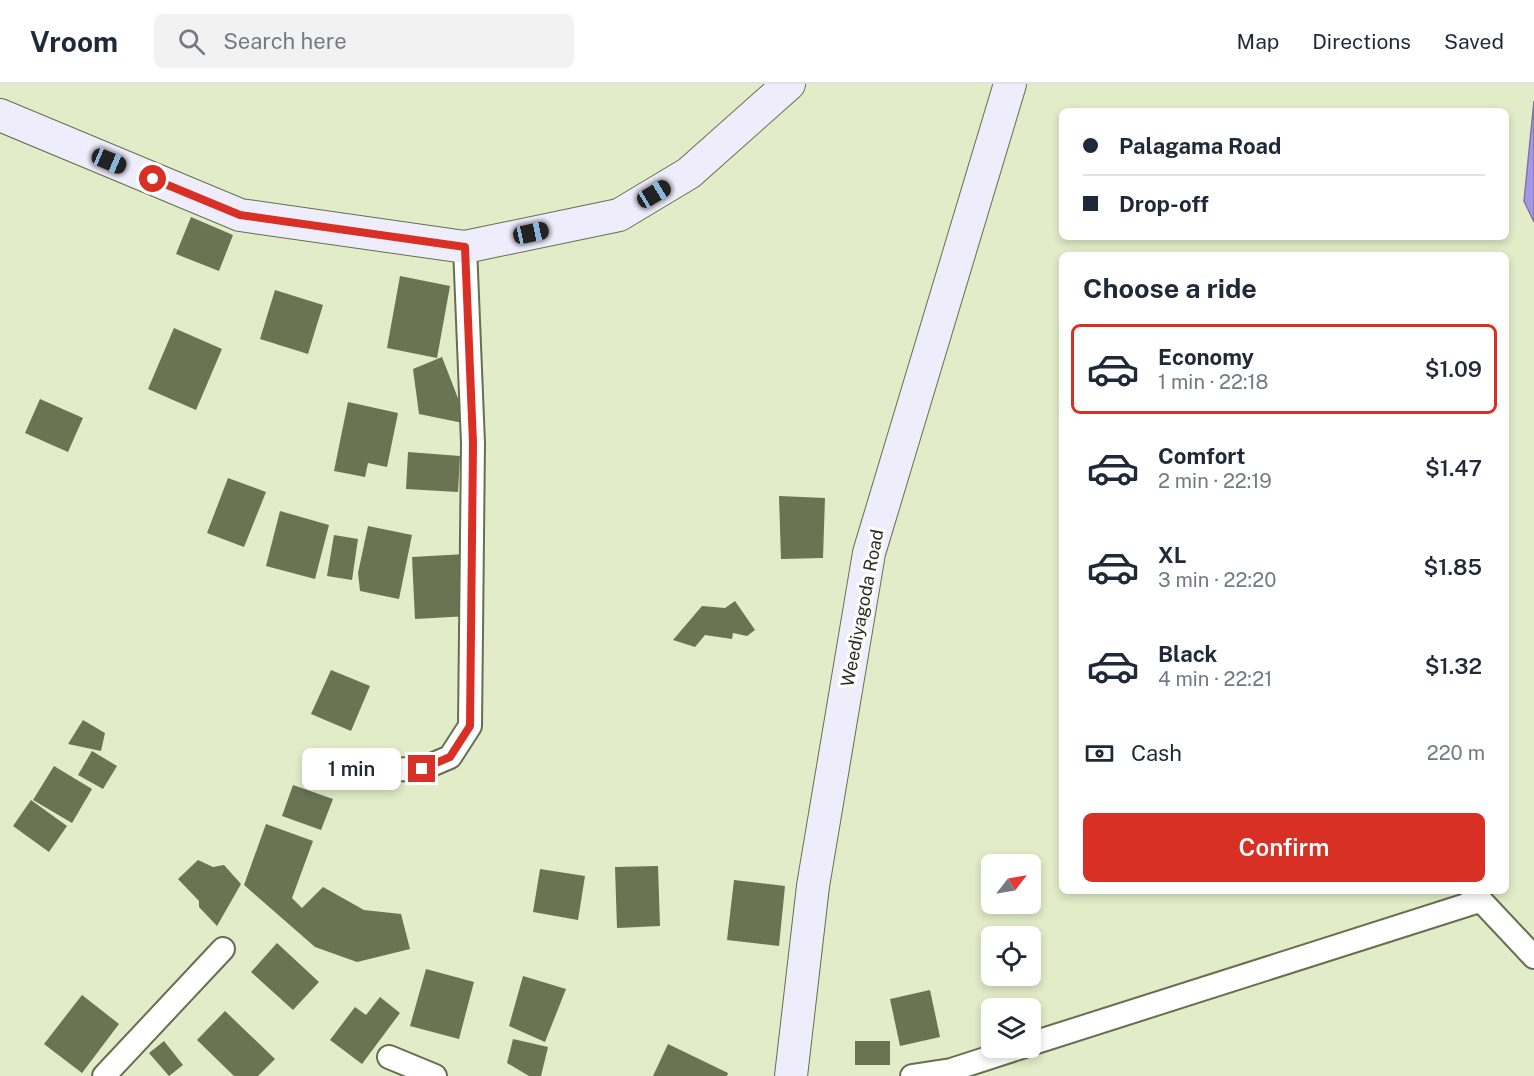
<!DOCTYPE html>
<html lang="en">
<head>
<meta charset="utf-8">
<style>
  :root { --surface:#fff; --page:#f2f2f3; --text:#1f2937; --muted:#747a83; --line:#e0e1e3; --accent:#d93025 }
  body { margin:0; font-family:"Public Sans",sans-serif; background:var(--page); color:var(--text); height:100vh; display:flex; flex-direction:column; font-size:22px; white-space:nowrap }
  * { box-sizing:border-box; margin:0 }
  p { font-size:20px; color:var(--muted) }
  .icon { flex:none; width:33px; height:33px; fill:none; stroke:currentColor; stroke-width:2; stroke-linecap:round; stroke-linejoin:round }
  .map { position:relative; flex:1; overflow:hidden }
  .panel { position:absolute; left:1059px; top:168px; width:450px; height:642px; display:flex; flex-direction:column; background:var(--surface); border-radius:9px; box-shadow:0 3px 9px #0003 }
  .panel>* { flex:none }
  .guide { position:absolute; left:1059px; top:24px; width:450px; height:132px; border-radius:9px; box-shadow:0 3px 9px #0003; display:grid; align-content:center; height:132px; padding:0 24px; background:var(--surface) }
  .needle { width:39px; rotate:59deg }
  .controls { position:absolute; left:981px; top:770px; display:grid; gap:12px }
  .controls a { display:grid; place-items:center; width:60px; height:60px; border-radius:9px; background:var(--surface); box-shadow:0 3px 9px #0003; font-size:30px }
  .end { position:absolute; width:27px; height:27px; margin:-14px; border:8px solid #d93025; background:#fff; box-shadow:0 0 0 3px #fff }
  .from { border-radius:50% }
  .bubble { position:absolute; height:42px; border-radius:9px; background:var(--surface); box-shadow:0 3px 9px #0003; font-size:20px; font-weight:600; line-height:42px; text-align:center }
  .car { position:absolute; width:18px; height:36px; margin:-18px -9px; border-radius:8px; box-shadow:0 0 4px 2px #0007; background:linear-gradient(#222 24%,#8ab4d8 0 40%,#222 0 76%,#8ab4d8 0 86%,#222 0) }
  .guide b { display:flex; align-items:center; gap:21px; height:57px; font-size:22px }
  .guide b+b { border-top:2px solid var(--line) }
  .guide i { width:15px; height:15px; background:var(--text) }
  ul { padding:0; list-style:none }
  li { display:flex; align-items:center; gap:18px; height:90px; margin:0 12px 9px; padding:0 12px; border:3px solid transparent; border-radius:9px }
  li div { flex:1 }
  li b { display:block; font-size:22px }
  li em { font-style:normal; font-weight:600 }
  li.selected { border-color:var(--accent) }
  li>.icon { width:54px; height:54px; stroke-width:1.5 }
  h2 { padding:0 24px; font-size:27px; line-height:72px }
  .pay { display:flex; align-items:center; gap:15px; height:66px; padding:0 24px; font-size:22px }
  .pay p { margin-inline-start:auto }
  .primary-button { display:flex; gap:12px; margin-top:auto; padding:12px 24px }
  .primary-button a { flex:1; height:69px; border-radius:9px; background:var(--accent); color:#fff; font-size:24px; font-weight:600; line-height:69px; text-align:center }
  header { display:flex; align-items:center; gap:36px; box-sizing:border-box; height:84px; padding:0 30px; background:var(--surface); border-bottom:2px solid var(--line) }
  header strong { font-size:28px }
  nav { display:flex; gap:33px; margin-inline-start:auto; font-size:21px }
  .search { width:420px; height:54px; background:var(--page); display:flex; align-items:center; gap:15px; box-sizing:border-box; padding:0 21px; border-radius:9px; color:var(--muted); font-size:22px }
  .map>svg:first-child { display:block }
  .water { fill:#a696e7; stroke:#8076ab; stroke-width:1.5 }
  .building { fill:#6a7352 }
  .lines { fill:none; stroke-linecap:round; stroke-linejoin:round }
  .street-casing { stroke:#666f4e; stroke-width:26 }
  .secondary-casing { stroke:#666f4e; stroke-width:34 }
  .street { stroke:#fff; stroke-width:22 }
  .secondary { stroke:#efedfc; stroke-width:32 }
  .route { stroke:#d93025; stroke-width:8 }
  .labels { text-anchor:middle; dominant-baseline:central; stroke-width:6; stroke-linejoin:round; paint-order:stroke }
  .street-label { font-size:18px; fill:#282c1e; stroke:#fff }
</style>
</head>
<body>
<header>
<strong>Vroom</strong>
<div class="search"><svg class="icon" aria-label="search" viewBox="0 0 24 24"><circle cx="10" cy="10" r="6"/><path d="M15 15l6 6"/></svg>Search here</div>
<nav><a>Map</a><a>Directions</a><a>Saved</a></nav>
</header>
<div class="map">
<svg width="1534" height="992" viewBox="0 0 1534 992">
  <rect width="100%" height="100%" fill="#e2ecc8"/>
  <!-- water -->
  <path class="water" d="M1534 17V138L1524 117Z"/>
  <!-- building -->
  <path class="building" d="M191 133 233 151 219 187 176 170Z
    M400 192 450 202 437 274 387 264Z
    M275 206 323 221 308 270 260 255Z
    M174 244 222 265 196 326 148 305Z
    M442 273 468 340 419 330 413 285Z
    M40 315 83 334 68 368 25 349Z
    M348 318 398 329 387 383 368 379 365 393 334 387Z
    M408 368 460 372 458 408 406 405Z
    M228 394 266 408 244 463 207 449Z
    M779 412 825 414 823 474 781 475Z
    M280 427 329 441 315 495 266 482Z
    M368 442 412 451 399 515 360 507 358 489Z
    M334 451 358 455 352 496 327 492Z
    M466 470 469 532 415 535 412 473Z
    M735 517 755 546 747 552 733 549 732 555 705 551 695 563 673 556 702 522 725 524Z
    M331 586 370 602 351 647 311 630Z
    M83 636 105 649 101 667 68 660Z
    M92 667 117 682 103 705 78 691Z
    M54 682 92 705 72 739 33 716Z
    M293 701 333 715 321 746 282 732Z
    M31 716 67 742 49 768 13 742Z
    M266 740 313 757 292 814 302 824 323 803 364 826 401 830 410 865 357 878 315 863 244 801Z
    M198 776 213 783 224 781 241 800 217 842 199 823V817L178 795Z
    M658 782 660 842 617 844 615 783Z
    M540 785 585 792 578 836 533 828Z
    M734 796 785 802 779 862 727 856Z
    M277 859 319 898 293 926 251 888Z
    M426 885 474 898 459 955 410 942Z
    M523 892 566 905 545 958 509 942Z
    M930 906 940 953 900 962 890 915Z
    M82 911 119 940 82 989 44 960Z
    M380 913 400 929 362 980 330 956 355 923 366 931Z
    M225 927 275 975 258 992H234L197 956Z
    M513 955 548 963 541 992H529L507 979Z
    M164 957 183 981 169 992 149 969Z
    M855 957H890V981H855Z
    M668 960 728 989 727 992H653Z"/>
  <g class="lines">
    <!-- street casing -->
    <g class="street-casing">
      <path id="street" d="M361 686 422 685 450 673 470 642 473 359 465 163
        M1472 807 1534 873
        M1030 960 1479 817
        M389 973 435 992
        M104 992 223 865
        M912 992 951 986 1022 963"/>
    </g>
    <!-- secondary casing -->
    <g class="secondary-casing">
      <path id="secondary" d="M0 31 240 131 465 163 619 131 689 89 789 0
        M791 992 813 802 869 469 1010 0"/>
    </g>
    <!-- street -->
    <use href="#street" class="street"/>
    <!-- secondary -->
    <use href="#secondary" class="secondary"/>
  </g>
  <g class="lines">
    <!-- route -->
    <path class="route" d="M153 95 240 131 465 163 473 359 470 642 450 673 422 685"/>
  </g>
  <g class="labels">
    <!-- street labels -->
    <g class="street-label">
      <text transform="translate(862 524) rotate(-79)">Weediyagoda Road</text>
    </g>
  </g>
</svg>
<div class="controls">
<a><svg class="needle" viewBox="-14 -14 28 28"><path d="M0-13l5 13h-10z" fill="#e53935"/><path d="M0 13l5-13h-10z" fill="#747a83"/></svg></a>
<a><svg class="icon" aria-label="locate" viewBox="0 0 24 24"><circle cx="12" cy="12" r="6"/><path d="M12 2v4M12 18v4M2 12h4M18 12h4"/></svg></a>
<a><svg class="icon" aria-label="layers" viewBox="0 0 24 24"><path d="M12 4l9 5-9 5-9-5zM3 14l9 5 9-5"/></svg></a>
</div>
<i class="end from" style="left:153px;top:95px"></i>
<i class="end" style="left:422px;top:685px"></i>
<div class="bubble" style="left:302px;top:664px;width:99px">1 min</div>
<i class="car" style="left:109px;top:77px;rotate:113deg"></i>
<i class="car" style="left:654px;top:110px;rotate:59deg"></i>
<i class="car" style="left:531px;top:149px;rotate:78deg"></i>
<div class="guide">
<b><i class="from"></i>Palagama Road</b>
<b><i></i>Drop-off</b>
</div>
<section class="panel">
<h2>Choose a ride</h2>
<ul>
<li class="selected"><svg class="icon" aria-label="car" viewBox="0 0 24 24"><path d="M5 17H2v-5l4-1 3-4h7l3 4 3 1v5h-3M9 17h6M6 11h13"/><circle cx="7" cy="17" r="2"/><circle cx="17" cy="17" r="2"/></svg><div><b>Economy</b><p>1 min · 22:18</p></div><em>$1.09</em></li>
<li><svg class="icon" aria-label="car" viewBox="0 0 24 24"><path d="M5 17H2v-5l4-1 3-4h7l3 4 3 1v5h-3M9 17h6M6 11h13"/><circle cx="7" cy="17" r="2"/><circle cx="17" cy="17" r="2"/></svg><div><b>Comfort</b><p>2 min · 22:19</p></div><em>$1.47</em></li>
<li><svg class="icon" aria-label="car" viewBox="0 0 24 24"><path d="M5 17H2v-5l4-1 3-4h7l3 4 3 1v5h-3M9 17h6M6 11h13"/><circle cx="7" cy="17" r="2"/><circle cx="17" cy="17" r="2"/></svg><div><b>XL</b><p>3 min · 22:20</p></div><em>$1.85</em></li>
<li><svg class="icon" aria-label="car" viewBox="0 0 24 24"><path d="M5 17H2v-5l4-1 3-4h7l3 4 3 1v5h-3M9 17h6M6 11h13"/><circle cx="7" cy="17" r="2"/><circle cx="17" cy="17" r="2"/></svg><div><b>Black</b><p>4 min · 22:21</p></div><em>$1.32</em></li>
</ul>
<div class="pay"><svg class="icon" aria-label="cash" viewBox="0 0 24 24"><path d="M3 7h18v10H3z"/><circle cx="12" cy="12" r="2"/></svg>Cash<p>220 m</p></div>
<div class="primary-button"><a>Confirm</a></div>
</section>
</div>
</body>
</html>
